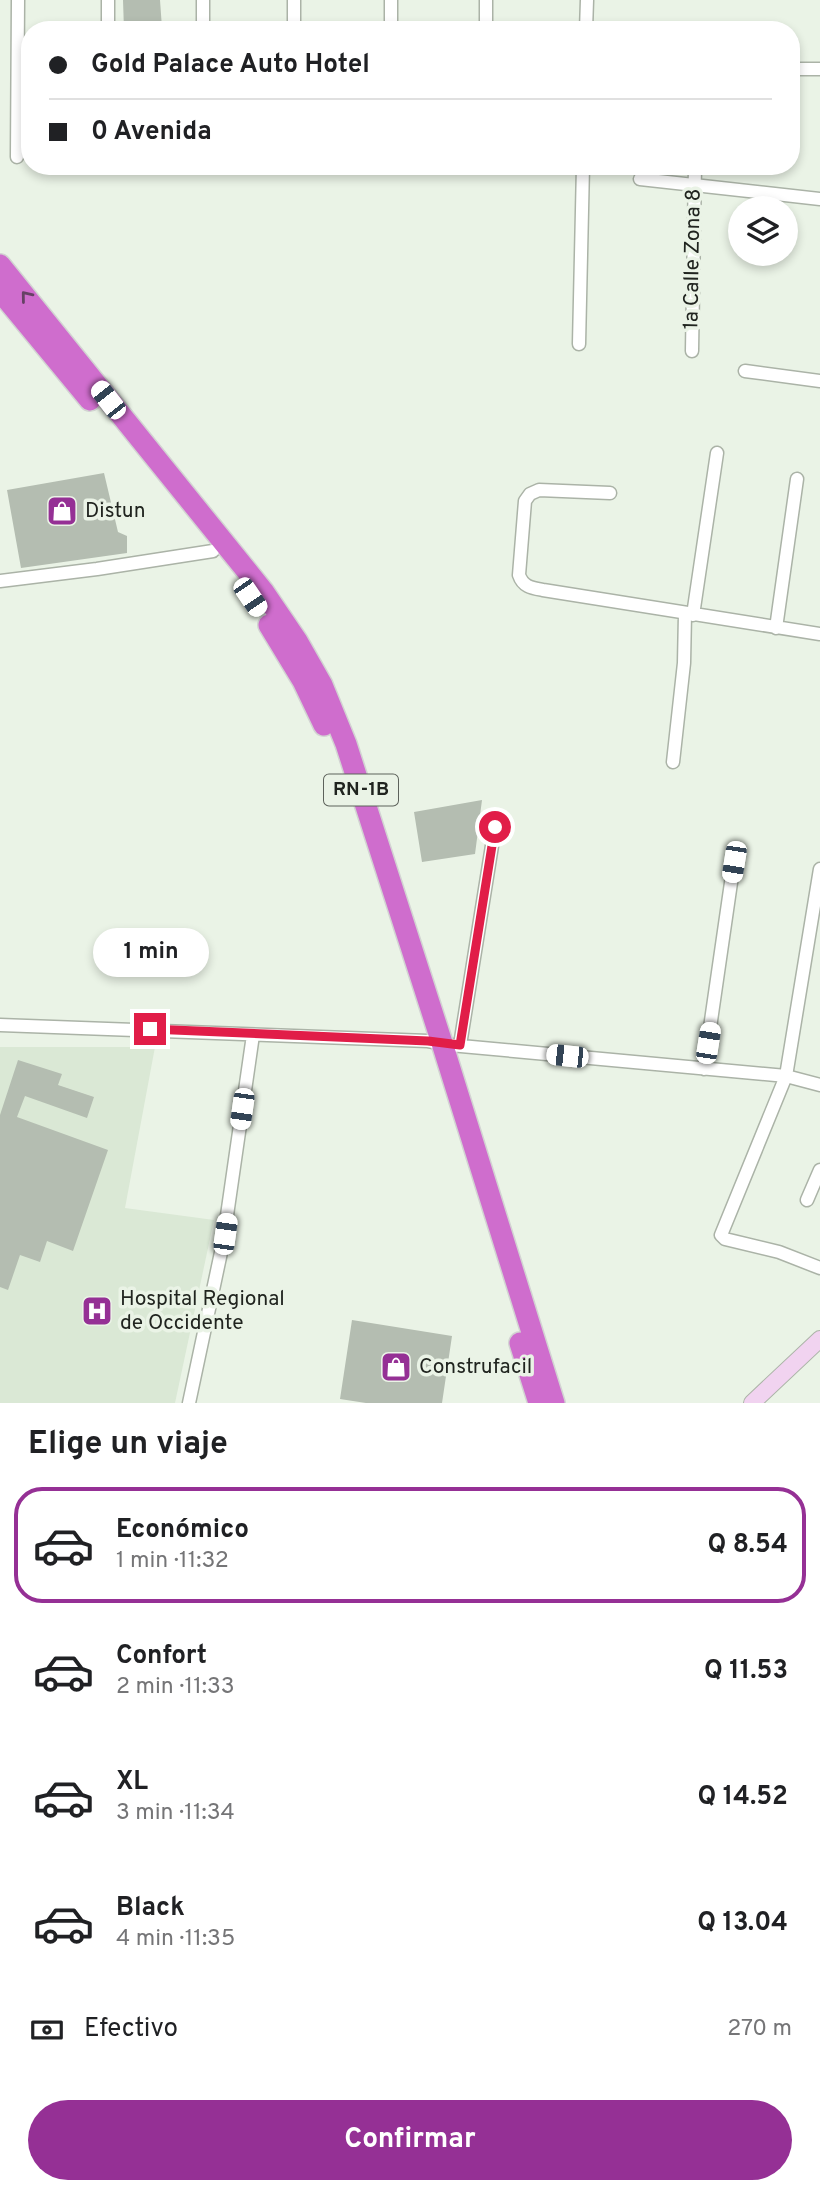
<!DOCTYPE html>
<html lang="es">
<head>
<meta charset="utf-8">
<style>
  :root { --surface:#fff; --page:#f6f6f6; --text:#202124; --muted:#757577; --line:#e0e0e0; --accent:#953095 }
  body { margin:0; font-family:Overpass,sans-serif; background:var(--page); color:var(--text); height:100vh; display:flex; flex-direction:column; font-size:26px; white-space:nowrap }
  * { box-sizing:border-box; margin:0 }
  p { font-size:23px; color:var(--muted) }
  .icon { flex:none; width:38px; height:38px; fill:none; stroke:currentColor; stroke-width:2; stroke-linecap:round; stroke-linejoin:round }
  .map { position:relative; height:1403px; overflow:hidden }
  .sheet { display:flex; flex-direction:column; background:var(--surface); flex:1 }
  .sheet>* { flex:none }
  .guide { position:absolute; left:21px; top:21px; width:779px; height:154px; border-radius:28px; box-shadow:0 4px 10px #0003; display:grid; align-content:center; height:154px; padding:0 28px; background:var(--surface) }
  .buttons { position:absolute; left:728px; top:196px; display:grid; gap:14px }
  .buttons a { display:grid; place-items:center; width:70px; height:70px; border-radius:50%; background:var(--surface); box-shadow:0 4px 10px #0003; font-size:35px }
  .end { position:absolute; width:32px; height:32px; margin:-16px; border:9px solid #e11d48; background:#fff; box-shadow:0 0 0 4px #fff }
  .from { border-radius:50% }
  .bubble { position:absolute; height:49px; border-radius:24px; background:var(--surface); box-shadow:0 4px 10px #0003; font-size:23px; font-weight:700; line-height:49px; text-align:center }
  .car { position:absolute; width:21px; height:42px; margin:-21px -10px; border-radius:9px; box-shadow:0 0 5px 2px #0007; background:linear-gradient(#fff 24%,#345 0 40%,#fff 0 76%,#345 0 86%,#fff 0) }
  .guide b { display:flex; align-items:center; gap:24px; height:66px; font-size:26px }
  .guide b+b { border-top:2px solid var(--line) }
  .guide i { width:18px; height:18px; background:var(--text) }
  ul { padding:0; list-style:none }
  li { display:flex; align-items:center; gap:21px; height:116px; margin:0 14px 10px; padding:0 14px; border:4px solid transparent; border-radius:28px }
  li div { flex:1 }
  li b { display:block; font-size:26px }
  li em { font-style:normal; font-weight:700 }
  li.current { border-color:var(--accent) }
  li>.icon { width:63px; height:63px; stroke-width:1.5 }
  h2 { padding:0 28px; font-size:32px; line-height:84px }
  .pay { display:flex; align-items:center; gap:18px; height:77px; padding:0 28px; font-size:26px }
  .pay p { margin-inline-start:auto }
  .primary-button { display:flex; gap:14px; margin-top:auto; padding:14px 28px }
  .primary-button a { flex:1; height:80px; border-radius:42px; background:var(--accent); color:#fff; font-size:28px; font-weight:700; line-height:80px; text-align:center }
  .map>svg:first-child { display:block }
  .built { fill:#dae8d5 }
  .building { fill:#b4bdb1 }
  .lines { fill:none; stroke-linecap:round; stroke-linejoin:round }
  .street-casing { stroke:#abb3a7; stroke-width:15 }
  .secondary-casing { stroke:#abb3a7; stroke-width:18 }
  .highway-casing { stroke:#d2d3d2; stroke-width:24 }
  .street { stroke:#fff; stroke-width:12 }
  .secondary { stroke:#f1d3f0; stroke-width:16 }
  .highway { stroke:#cf6dcd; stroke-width:21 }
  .oneway { stroke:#664165 }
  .route { stroke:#e11d48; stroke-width:9 }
  .labels { text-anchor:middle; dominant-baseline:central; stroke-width:7; stroke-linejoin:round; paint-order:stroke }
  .shield { fill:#eaf3e6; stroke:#5d625b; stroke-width:2 }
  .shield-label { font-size:19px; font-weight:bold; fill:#20241f }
  .street-label { font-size:21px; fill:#20241f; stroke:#eaf3e6 }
  .poi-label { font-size:21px; fill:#20241f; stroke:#eaf3e6; text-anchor:start }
</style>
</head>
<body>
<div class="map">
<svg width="820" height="1403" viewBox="0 0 820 1403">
  <rect width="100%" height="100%" fill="#eaf3e6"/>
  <!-- built -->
  <path class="built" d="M0 1047H155L125 1208 214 1220 175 1403H0Z"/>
  <!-- building -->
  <path class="building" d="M123 0H160L162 28 124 30Z
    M104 473 118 532 127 536V553L21 568 7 490Z
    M482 800 475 854 422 862 414 812Z
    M18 1060 62 1074 58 1085 94 1097 87 1118 25 1096 17 1117 108 1150 73 1251 47 1241 40 1262 20 1255 8 1290 0 1287V1115Z
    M352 1320 452 1336 442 1403H366L340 1399Z"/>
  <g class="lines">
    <!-- street casing -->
    <g class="street-casing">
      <path id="street" d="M108 0V30
        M294 0V30
        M391 0V30
        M203 30V0
        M486 30V0
        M586 30 587 0
        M791 69H820
        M17 157 18 0
        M640 179 820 199
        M579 344 583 166
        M692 351 695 166
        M745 371 820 381
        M610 493 539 490 530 494 525 501 519 575C523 587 532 588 543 590L820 634
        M0 581 97 569 213 551
        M693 615 717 453
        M776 628 797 479
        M673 762 684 663 685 614
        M820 869 786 1076 721 1235 725 1239 779 1252 820 1268
        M0 1025 428 1041 450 1045 786 1076 820 1085
        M460 1045 495 827
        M704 1069 734 862
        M807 1200 820 1170
        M189 1403 223 1243 253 1035"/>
    </g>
    <!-- secondary casing -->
    <g class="secondary-casing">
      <path id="secondary" d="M752 1403 820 1339"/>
    </g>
    <!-- highway casing -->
    <g class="highway-casing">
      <path id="highway" d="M0 265 263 591 297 641 322 685 346 744 442 1043 554 1403
        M0 291 90 400
        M269 625 303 681 324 725
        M520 1343 539 1403"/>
    </g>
    <!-- street -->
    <use href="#street" class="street"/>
    <!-- secondary -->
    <use href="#secondary" class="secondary"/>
    <!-- highway -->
    <use href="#highway" class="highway"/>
  </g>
  <!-- one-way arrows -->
  <defs><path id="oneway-chevron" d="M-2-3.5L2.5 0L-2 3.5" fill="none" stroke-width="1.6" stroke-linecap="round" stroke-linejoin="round" transform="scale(1.75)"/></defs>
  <use class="oneway" href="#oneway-chevron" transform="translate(26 296) rotate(-129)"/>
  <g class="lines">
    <!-- route -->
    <path class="route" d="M150 1029 428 1041 460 1045 495 827"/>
  </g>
  <!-- icons -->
  <defs>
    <g id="shop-square" transform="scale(1.575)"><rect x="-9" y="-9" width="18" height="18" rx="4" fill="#953095" stroke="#eaf3e6"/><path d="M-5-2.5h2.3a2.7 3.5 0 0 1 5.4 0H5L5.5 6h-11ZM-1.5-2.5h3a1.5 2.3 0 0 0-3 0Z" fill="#fff"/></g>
    <g id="hospital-square" transform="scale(1.575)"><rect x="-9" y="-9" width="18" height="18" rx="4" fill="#953095" stroke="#eaf3e6"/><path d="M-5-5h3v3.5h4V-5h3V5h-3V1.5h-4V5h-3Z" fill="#fff"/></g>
  </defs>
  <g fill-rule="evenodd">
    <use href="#shop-square" x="62" y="511"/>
    <use href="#hospital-square" x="97" y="1311"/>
    <use href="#shop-square" x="396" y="1367"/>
  </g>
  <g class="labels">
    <!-- shield labels -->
    <rect class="shield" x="324" y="774.5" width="74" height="31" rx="5"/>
    <g class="shield-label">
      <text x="361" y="790">RN-1B</text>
    </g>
    <!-- street labels -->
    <g class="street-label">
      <text transform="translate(693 259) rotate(-89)">1a Calle Zona 8</text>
    </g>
    <!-- poi labels -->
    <g class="poi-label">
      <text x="85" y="511">Distun</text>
      <text x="120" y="1299">Hospital Regional<tspan x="120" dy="24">de Occidente</tspan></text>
      <text x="419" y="1367">Construfacil</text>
    </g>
  </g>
</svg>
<div class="buttons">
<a><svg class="icon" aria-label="layers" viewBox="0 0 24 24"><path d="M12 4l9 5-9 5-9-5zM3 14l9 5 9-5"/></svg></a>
</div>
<i class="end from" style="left:495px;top:827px"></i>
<i class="end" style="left:150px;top:1029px"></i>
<div class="bubble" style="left:93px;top:928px;width:116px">1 min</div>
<i class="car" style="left:108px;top:400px;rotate:322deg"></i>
<i class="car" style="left:250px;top:597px;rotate:146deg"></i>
<i class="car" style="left:734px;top:862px;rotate:189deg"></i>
<i class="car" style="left:708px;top:1043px;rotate:9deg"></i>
<i class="car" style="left:567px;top:1056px;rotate:276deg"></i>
<i class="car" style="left:242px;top:1109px;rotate:188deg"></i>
<i class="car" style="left:225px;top:1234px;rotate:8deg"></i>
<div class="guide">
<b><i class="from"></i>Gold Palace Auto Hotel</b>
<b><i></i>0 Avenida</b>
</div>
</div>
<section class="sheet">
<h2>Elige un viaje</h2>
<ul>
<li class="current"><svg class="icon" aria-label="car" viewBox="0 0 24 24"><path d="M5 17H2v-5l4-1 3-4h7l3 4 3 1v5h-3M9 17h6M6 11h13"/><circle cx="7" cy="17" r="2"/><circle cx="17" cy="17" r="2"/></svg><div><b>Económico</b><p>1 min · 11:32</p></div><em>Q 8.54</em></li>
<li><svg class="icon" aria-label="car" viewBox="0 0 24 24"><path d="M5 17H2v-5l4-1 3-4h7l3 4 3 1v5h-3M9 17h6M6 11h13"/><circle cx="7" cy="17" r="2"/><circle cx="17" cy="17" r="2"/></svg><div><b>Confort</b><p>2 min · 11:33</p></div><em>Q 11.53</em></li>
<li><svg class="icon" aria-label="car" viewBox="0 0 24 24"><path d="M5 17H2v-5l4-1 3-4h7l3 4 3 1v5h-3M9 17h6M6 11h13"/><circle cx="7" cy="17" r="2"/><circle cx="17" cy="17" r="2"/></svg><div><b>XL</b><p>3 min · 11:34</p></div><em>Q 14.52</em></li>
<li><svg class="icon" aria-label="car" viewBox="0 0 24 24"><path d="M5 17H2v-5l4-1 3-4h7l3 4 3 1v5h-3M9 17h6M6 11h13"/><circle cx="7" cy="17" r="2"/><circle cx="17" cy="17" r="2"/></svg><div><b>Black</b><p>4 min · 11:35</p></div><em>Q 13.04</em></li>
</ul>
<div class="pay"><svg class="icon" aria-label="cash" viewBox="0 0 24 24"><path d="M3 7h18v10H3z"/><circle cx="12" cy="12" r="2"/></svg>Efectivo<p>270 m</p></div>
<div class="primary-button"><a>Confirmar</a></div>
</section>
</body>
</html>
